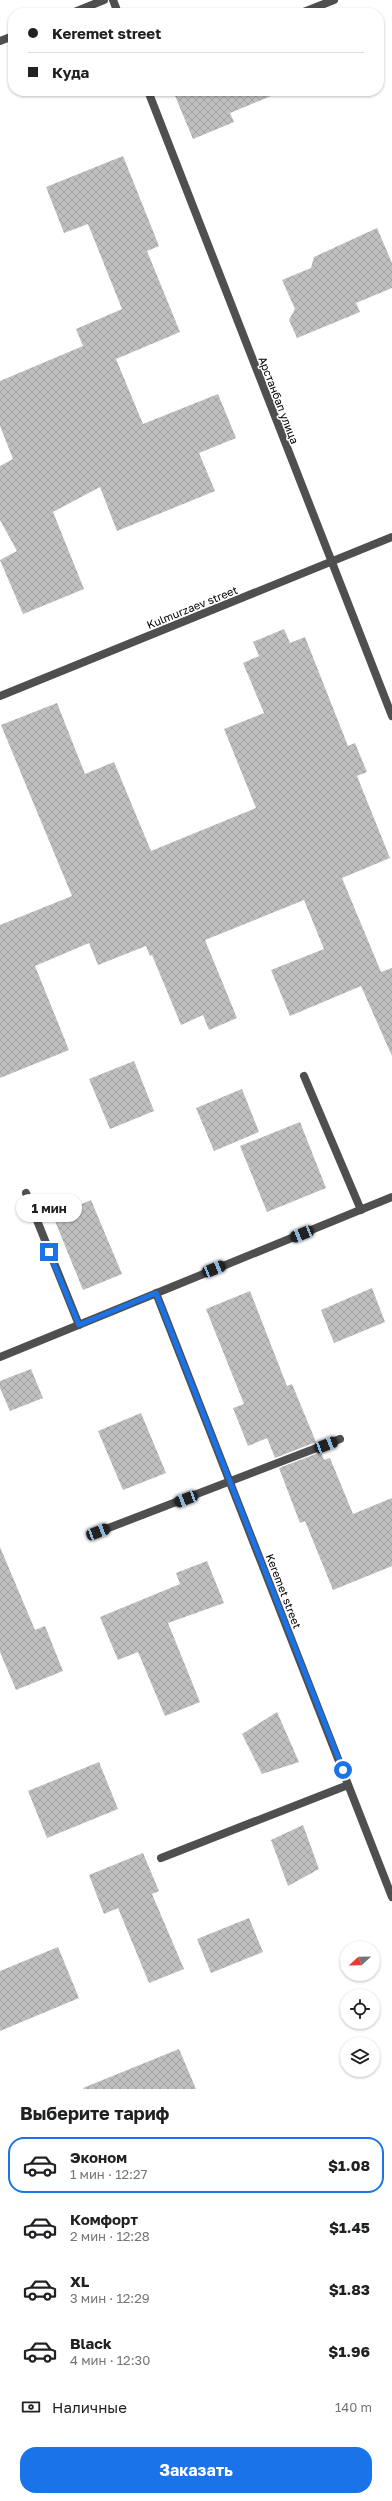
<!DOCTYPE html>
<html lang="ru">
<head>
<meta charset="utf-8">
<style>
  :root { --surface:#fff; --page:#f2f2f2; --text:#202124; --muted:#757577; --line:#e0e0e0; --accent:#1a73e8 }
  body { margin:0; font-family:"Golos Text",sans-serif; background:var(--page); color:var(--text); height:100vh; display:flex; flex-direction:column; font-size:15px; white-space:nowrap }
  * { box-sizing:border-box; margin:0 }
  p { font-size:13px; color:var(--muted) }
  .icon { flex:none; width:22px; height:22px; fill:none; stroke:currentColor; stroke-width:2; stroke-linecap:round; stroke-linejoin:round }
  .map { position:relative; height:2089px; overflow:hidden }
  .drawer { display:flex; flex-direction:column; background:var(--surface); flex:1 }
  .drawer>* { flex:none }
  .hud { position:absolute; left:8px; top:8px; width:376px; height:88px; border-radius:16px; box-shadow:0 1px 3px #0004; display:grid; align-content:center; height:88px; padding:0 20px; background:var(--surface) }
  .needle { width:26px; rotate:248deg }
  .buttons { position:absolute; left:340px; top:1941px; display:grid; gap:8px }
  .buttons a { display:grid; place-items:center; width:40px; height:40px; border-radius:50%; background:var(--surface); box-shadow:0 1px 3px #0004; font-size:20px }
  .end { position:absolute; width:18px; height:18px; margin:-9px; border:5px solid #1a73e8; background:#fff; box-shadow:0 0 0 2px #fff }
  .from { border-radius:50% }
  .bubble { position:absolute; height:28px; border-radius:14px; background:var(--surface); box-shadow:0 1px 3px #0004; font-size:13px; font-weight:700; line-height:28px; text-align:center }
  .car { position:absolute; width:12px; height:24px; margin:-12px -6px; border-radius:5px; box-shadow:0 0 3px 1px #0007; background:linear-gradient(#222 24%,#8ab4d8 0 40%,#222 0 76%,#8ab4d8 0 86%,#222 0) }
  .hud b { display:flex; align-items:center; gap:14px; height:38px; font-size:15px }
  .hud b+b { border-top:1px solid var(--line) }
  .hud i { width:10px; height:10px; background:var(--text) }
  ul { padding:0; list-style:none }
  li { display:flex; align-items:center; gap:12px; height:56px; margin:0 8px 6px; padding:0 12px; border:2px solid transparent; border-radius:16px }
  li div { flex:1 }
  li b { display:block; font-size:15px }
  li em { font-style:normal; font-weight:700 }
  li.active { border-color:var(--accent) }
  li>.icon { width:36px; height:36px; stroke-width:1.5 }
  h2 { padding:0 20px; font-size:18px; line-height:48px }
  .pay { display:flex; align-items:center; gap:10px; height:44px; padding:0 20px; font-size:15px }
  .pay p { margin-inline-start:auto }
  .action { display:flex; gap:8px; margin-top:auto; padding:8px 20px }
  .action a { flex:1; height:46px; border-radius:16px; background:var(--accent); color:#fff; font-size:16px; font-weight:700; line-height:46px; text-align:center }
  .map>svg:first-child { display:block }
  .building { fill:url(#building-cross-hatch) }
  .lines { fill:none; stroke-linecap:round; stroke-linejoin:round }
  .service { stroke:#4f4f4f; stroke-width:8 }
  .minor { stroke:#4f4f4f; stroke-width:8 }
  .route { stroke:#1a73e8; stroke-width:5 }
  .labels { text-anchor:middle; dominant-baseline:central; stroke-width:3; stroke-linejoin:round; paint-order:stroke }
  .street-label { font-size:11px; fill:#000; stroke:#fff }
</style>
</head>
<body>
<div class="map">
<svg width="392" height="2089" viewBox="0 0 392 2089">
  <defs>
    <pattern id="building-cross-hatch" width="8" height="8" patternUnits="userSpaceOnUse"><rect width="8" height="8" fill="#bfbfbf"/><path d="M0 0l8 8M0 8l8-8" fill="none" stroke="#a2a2a2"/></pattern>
  </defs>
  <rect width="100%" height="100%" fill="#fff"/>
  <!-- building -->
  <path class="building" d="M173 91H281V92L230 113 234 122 193 139Z
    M123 156 159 246 147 251 180 332 116 359 143 424 218 394 236 438 199 453 215 491 117 531 100 487 53 512 84 589 23 614 0 560 17 551 0 520V466L13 459 0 426V381L83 346 76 329 122 309 88 224 64 233 46 187Z
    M377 228 392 263V288L356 303 360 312 297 338 289 320 295 309 282 280 311 268 314 257Z
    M284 629 290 643 305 637 348 746 355 743 367 772 357 776 390 858 342 878 381 972 392 968V1056L361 986 290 1016 271 970 324 949 304 900 205 940 237 1018 209 1030 203 1015 181 1025 152 955 150 956 146 946 98 965 89 943 35 966 69 1050 0 1078V925L72 896 1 725 57 703 85 774 114 762 151 851 256 808 224 729 264 713 243 663 259 656 253 642Z
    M134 1061 154 1111 110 1129 89 1079Z
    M242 1089 259 1132 214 1151 196 1108Z
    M300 1122 326 1188 267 1212 240 1146Z
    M91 1200 122 1274 83 1290 53 1216Z
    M372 1288 385 1322 334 1343 321 1310Z
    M250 1291 287 1386 292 1384 316 1442 275 1458 267 1438 248 1446 233 1408 244 1404 206 1309Z
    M31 1369 43 1398 10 1411 0 1388V1381Z
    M141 1413 166 1473 123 1490 98 1431Z
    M321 1452 324 1460 330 1458 353 1514 392 1498V1566L333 1590 305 1521 300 1523 279 1468Z
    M0 1547 35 1630 45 1626 63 1671 16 1690 0 1652Z
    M207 1561 224 1603 168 1623 200 1702 165 1716 138 1652 118 1660 100 1617 180 1584 176 1573Z
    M277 1712 299 1762 262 1774 242 1734Z
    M99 1762 118 1809 47 1838 28 1791Z
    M303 1825 319 1869 288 1886 271 1840Z
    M143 1853 159 1891 152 1894 184 1969 149 1983 118 1908 104 1914 89 1875Z
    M249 1918 263 1952 211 1973 197 1939Z
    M58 1947 79 1998 0 2031V1971Z
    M179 2049 196 2089H84L83 2088Z"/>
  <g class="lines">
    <!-- service -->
    <path class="service" d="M304 1076 361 1210
      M26 1193 79 1325
      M98 1532 340 1439
      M161 1858 348 1785"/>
    <!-- minor -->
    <path class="minor" d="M113 0 118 13
      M72 13 104 0
      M301 13 334 0
      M0 41 13 36
      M148 91 392 716
      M0 696 392 537
      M156 1293 392 1897
      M0 1357 392 1197"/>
  </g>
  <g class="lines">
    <!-- route -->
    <path class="route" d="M49 1252 79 1325 156 1293 343 1770"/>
  </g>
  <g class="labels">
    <!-- street labels -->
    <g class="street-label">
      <text transform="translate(279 400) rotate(69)">Арстанбап улица</text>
      <text transform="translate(192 607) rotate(-22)">Kulmurzaev street</text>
      <text transform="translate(284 1591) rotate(69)">Keremet street</text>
    </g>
  </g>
</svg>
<div class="buttons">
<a><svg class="needle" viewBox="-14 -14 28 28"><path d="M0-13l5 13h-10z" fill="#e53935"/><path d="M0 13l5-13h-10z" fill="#757577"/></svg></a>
<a><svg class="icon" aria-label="locate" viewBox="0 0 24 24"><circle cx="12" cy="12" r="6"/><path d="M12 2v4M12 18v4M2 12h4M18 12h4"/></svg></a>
<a><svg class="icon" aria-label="layers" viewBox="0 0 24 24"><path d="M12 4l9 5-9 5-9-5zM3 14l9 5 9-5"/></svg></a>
</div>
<i class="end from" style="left:343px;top:1770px"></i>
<i class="end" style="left:49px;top:1252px"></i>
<div class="bubble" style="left:16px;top:1194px;width:66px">1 мин</div>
<i class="car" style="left:302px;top:1234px;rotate:248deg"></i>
<i class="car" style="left:214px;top:1269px;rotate:68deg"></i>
<i class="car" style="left:326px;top:1445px;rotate:69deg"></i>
<i class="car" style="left:186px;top:1499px;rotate:249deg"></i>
<i class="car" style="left:98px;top:1532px;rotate:69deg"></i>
<div class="hud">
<b><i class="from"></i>Keremet street</b>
<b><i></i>Куда</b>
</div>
</div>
<section class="drawer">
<h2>Выберите тариф</h2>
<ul>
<li class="active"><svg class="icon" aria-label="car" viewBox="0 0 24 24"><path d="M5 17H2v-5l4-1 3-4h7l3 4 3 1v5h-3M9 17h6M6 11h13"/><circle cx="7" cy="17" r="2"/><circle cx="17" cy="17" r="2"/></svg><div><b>Эконом</b><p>1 мин · 12:27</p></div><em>$1.08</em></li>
<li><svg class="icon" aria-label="car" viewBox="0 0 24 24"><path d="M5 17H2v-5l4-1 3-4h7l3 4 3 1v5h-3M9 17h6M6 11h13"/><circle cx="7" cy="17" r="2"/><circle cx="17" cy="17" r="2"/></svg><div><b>Комфорт</b><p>2 мин · 12:28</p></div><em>$1.45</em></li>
<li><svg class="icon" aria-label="car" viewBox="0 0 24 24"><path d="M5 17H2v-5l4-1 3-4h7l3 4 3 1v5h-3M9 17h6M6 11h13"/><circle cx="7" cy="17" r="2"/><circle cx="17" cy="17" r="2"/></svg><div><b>XL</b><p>3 мин · 12:29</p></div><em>$1.83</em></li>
<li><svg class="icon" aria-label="car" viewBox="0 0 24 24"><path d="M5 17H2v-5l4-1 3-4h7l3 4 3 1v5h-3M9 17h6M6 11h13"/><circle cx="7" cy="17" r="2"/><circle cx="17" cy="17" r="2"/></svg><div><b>Black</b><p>4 мин · 12:30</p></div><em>$1.96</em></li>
</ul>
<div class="pay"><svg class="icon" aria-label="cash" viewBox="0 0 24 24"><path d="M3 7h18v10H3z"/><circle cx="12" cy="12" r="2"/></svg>Наличные<p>140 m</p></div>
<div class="action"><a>Заказать</a></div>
</section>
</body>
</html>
